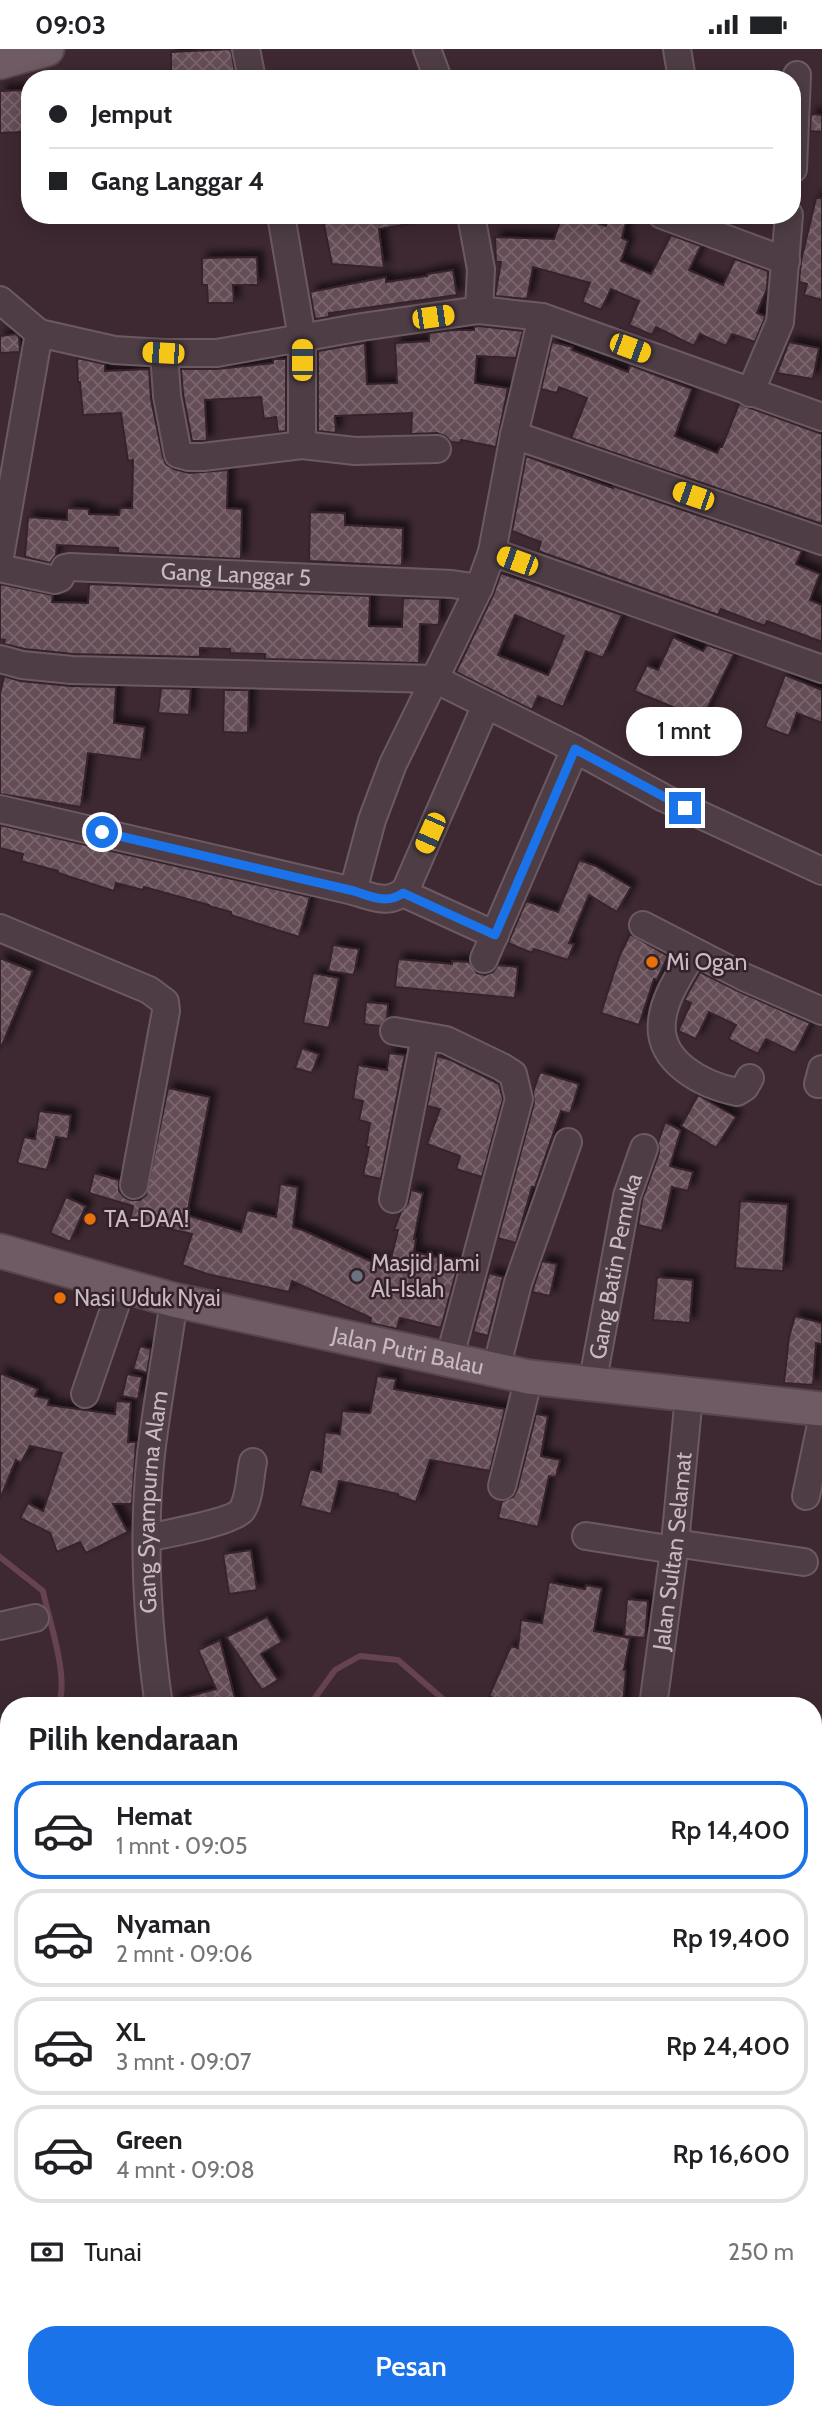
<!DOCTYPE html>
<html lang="id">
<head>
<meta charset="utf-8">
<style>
  :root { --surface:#fff; --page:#f2f2f2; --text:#202124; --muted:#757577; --line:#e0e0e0; --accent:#1a73e8 }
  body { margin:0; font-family:Cabin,sans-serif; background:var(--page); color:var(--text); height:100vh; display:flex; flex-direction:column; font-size:26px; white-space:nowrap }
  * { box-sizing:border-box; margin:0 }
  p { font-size:23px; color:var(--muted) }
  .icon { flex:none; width:38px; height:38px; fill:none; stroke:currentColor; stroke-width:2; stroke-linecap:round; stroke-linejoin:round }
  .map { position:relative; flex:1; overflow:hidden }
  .side { position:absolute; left:0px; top:1648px; width:822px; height:723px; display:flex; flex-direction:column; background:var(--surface); border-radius:28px 28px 0 0; box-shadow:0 4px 18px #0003 }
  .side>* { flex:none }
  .hud { position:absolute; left:21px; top:21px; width:780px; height:154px; border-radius:28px; box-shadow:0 4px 18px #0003; display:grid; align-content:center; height:154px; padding:0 28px; background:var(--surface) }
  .end { position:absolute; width:32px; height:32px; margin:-16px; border:9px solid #1a73e8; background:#fff; box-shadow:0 0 0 4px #fff }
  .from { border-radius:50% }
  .bubble { position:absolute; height:49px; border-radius:24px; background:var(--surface); box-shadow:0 4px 18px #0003; font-size:23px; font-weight:600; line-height:49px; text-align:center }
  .car { position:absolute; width:21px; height:42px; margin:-21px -10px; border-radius:9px; box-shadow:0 0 5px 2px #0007; background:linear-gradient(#f5c518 24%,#345 0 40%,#f5c518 0 76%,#345 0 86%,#f5c518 0) }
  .hud b { display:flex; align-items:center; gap:24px; height:66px; font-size:26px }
  .hud b+b { border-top:2px solid var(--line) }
  .hud i { width:18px; height:18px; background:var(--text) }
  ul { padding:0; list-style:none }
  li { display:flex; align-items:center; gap:21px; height:98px; margin:0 14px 10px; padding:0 14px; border:4px solid var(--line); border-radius:28px }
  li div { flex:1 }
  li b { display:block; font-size:26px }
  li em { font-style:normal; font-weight:600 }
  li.active { border-color:var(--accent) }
  li>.icon { width:63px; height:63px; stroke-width:1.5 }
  h2 { padding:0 28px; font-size:32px; line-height:84px }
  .pay { display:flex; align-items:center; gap:18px; height:77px; padding:0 28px; font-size:26px }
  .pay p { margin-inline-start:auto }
  .button { display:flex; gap:14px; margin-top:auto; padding:14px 28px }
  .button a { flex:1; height:80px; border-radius:28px; background:var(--accent); color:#fff; font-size:28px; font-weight:600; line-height:80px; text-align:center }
  .status { display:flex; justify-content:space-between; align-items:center; height:49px; padding:0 35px; background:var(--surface); direction:ltr }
  .status svg { height:19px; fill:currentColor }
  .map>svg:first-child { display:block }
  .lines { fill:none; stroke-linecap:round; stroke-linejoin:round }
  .stream { stroke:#664252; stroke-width:6 }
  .building { fill:url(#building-cross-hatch); stroke:#36232b; stroke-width:2; fill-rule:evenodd; filter:url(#shadow) }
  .minor-casing { stroke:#6c5a62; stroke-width:30 }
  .major-casing { stroke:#58464d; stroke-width:37 }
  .minor { stroke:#4e3d45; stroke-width:26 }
  .major { stroke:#6e5b64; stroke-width:33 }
  .route { stroke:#1a73e8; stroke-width:9 }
  .food-dot { fill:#e8710a; stroke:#342129; stroke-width:2.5 }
  .worship-dot { fill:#6b7280; stroke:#342129; stroke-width:2.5 }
  .labels { text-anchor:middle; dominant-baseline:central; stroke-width:5; stroke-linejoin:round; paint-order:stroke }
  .street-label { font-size:23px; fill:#c9b9c0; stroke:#342129 }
  .poi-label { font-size:23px; fill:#c9b9c0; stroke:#342129; text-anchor:start }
</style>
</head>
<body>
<div class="status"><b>09:03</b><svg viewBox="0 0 49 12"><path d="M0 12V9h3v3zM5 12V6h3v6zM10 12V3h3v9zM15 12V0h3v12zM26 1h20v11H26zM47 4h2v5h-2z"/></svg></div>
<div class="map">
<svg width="822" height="2370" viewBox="0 0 822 2370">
  <defs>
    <pattern id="building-cross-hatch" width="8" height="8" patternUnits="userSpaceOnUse" patternTransform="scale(1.75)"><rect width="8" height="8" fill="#654d57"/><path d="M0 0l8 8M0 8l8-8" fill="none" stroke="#7a656d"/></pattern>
    <filter id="shadow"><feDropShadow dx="6" dy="-6" stdDeviation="3.5" flood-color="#0009"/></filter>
  </defs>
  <rect width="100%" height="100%" fill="#3e2933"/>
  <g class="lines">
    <!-- stream -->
    <path class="stream" d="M0 1508 43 1542C49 1573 70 1629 58 1657
      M309 1657 335 1621 360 1607 398 1611 451 1657
      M814 1669H822
      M0 1719 9 1715
      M0 1835 9 1832"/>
  </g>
  <!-- building -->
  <path class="building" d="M231 0 236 29 171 30V3Z
    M23 41 24 83 0 84V42Z
    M811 65 822 66V83L810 82Z
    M816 149H822V251L804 246 807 235 799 233 801 212Z
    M322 166H407L408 175 379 180 384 219 332 215Z
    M562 166H574L606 177 609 166H628L622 189 628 192 621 212 651 225 671 186 701 197 689 221 723 236 735 210 768 222 767 240 757 264 765 267V269L755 293 732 285 726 297 700 285 694 297 656 278 652 286 629 276 639 252 611 240 601 261 582 253 590 234 533 218 527 250 495 247 501 213H496L495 188 554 190Z
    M257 208 258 236H233L234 254H208L207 236H202V209Z
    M453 221 457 246 329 264V268L315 270 310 243 386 228V233L427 227V225Z
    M479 277 523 282 516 309 477 307 475 334 508 339 496 398 461 391 460 394 451 393 445 387 437 384 411 385 412 364 335 367 336 384 318 382V302L365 294 367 335 397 334 395 294 429 292V284L453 281H474V278Z
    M16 285 19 288 20 303 0 304V287Z
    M552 293 573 298 572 301 628 323 630 316 692 340 675 387 717 404 720 398H722L739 355 822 385V475L571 389 587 349 559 338 557 344 541 340Z
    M789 293 819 299 813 330 777 324Z
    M77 309 105 315V322L149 320 151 350 163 408 166 415 174 420 189 424 228 421 227 459 242 460 241 510 118 504V499L57 496 56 506 50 514 25 508 28 468 67 471V459L89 460V465L119 466 120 459H132L133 411 128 412 121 364 83 366 80 333H78Z
    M273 310H286V382L278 383 276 368 264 370 261 348 205 351 207 392H192L183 345 181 320H217L273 314Z
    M526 407 613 439V437L802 502 796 515 820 525 810 551 822 556V593L767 572 765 577 721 560 718 566 538 502 541 493 512 482Z
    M310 463 345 464V476L403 479 402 517 309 512Z
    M501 524 622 566 603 609 586 602 563 658 538 647 532 661 456 623 493 546ZM515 566 564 587 548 626 498 606Z
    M0 535 53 546 52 553 88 554 89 535 370 547 369 577 402 578 403 549 440 550 439 576 420 575 419 614 265 610V605L230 604V600L200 599V608L73 605 25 600 4 595 5 591 0 590Z
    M673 588 703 602 707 596 734 605 702 670 634 642 647 616 658 621Z
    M785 626 822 641V674L797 664 789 687 765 678Z
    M4 627 20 632 71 637 116 638 114 674 145 678 141 711 88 704 81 758 0 745V645Z
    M161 639 191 640 189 666 158 664Z
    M224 641H249L248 684 223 683Z
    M0 776 310 848 299 888 231 866V863L209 857V856L144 838 143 841 116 834 114 842 58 824V822L21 812 23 805 0 799Z
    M579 811 596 817 631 838 617 863 589 846 569 894 574 895 568 911 534 900 532 904 508 894 526 852 558 863Z
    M630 885 668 907 657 931 654 930 639 976 601 964 619 908Z
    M333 896 359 900 354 926 328 922Z
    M0 909 33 922 0 1001Z
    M398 910 452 915V912L469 913 477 924 485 926 493 923 498 916 518 918 515 949 395 938Z
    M700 923 738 942 810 974 795 1004 766 990 758 1005 728 990 736 976 709 963 696 990 678 982 691 954 684 951Z
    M313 924 339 929 329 979 303 974Z
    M366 953 388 955 387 969 380 977 364 975Z
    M302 999 319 1005 312 1024 295 1019Z
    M389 1004 405 1006 381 1130 363 1126 369 1098H366L370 1074 359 1071 363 1052 353 1050 358 1016 387 1021Z
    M437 1007 451 1011 499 1035 503 1050 482 1128 456 1120 460 1107 427 1095 440 1060 427 1057Z
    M540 1023 579 1035 570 1065 561 1062 535 1138H532L516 1194 498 1189 534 1054 533 1043Z
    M168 1039 210 1048 187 1166 241 1183 247 1161 276 1168 280 1135 298 1138 293 1178 305 1182 381 1217 382 1212 390 1214 398 1181H394L401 1163 408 1154 411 1141 423 1144 414 1190H416L414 1203 459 1213 441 1279 400 1269 397 1280 370 1274 371 1269 292 1232 289 1243 207 1225 182 1216 192 1185 130 1171 133 1157 89 1144 94 1124 119 1131V1142L124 1148 130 1151H140L146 1146Z
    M698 1046 736 1068 716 1099 681 1077Z
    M39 1062 71 1066 68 1090 56 1088 47 1121 17 1114 24 1088 35 1090Z
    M665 1073 681 1081 670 1117 693 1123 688 1142 672 1138 662 1182 638 1176 642 1151 659 1104 658 1094Z
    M66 1148 86 1157 70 1193 50 1184Z
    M740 1152 788 1155 783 1222 735 1219Z
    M542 1212 557 1215 550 1247 532 1243Z
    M489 1224 503 1228 488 1287 473 1283Z
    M657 1228 693 1231 690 1274 653 1271Z
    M795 1267 822 1274V1295L816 1294 813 1336 784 1334 789 1288Z
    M140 1297 151 1300 147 1324 133 1320Z
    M0 1324 38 1340 35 1347 49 1350 48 1356 115 1365 116 1352 131 1353 128 1393H136L132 1455H113L128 1483 86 1504 80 1493 57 1503 50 1484 20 1469 28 1454 43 1462 62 1404 30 1397 21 1414 16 1411 0 1450Z
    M127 1325 142 1328 138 1350 122 1347Z
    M377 1327 396 1330 394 1340 505 1360 490 1422 430 1411 416 1453 398 1447V1445L339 1432 331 1465 300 1457 310 1420 321 1423 325 1383 340 1385 342 1362 370 1364Z
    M536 1365 548 1367 541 1407 560 1411 556 1428 549 1427 538 1478 498 1469 502 1452 513 1448 517 1441Z
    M251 1501 257 1541 229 1545 223 1505Z
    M549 1533 585 1540 586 1536 602 1539 594 1582 630 1589 624 1621H626L623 1657H510L489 1647 511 1597 518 1599 521 1571 542 1574Z
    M627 1550 648 1552 645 1589 624 1587Z
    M267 1568 282 1593 261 1605 278 1631 262 1641 226 1588Z
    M220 1591 237 1657H174V1651L216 1640 198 1601Z"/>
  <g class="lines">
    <!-- minor casing -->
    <g class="minor-casing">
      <g id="minor">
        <path d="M246 0 252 30"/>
        <path d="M427 0 438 30"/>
        <path d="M677 0 682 30"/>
        <path d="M793 120 797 26"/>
        <path d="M281 166 302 289V396"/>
        <path d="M471 166 481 220 479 261"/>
        <path d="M662 166 786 212"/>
        <path d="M0 251 39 284 114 301 164 304H217L362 278 479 261 542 268 822 368"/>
        <path d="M164 304 167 347 178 405 189 408H203L302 396 355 402 437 400"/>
        <path d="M750 344 780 273 789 166"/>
        <path d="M514 386 822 492"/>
        <path d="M492 503 822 620"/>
        <path d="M0 508 39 284"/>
        <path id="s1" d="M0 517 4 520 55 531 60 529 65 519 70 518 452 535 479 539"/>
        <path d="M0 610 22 616 72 621 435 630 575 700 664 749 822 822"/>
        <path d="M0 760 353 842 372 771 393 715 479 539 492 503 514 386 542 268"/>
        <path d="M353 842C373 848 390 857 406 840L486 656"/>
        <path d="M403 844 495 886"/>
        <path d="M643 876 744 928 822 962"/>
        <path d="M0 879 149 941 165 953 166 962 134 1136"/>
        <path d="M693 903C682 923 664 948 662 972 657 1013 703 1036 737 1043L745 1038 750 1029"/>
        <path d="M484 910 575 700"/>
        <path d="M394 982 446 991 502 1018 513 1025 519 1050 449 1311"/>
        <path d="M818 1035 822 1020"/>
        <path d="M393 1150 425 988"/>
        <path d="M496 1320 518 1234 568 1093"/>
        <path id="s2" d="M592 1336 627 1147 644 1099"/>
        <path d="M85 1345 122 1237"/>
        <path d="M502 1437 529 1328"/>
        <path d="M806 1447 822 1371"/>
        <path d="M586 1487 674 1501"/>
        <path d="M147 1489C165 1485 233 1473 242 1461 250 1449 250 1426 253 1413"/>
        <path d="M675 1494 804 1513"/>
        <path d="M0 1577 35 1569"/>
        <path id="s3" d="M159 1657C147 1574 142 1489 151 1405 157 1354 167 1302 174 1251"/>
        <path id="s4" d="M653 1657 675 1494 689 1347"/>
        <path d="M0 1767 9 1769"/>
        <path d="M0 1947 9 1948"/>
        <path d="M814 2304H822"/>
        <path d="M0 2360H9"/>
        <path d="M242 2362V2370"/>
        <path d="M781 2362V2370"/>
        <path d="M94 2370 95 2362"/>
        <path d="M592 2370 593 2362"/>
      </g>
    </g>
    <!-- major casing -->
    <g class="major-casing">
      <g id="major">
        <path d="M0 13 47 0"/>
        <path id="s5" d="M0 1202 174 1251 529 1328 822 1360"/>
      </g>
    </g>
    <!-- minor -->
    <use href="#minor" class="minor"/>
    <!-- major -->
    <use href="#major" class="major"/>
  </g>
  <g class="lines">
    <!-- route -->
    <path class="route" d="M102 783 354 842C370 847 387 856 403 844L495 886 575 700 685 759"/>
  </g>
  <!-- markers -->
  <g class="food-dot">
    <circle cx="652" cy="913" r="7"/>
    <circle cx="90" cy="1170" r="7"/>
    <circle cx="60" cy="1249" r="7"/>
  </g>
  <circle class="worship-dot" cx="357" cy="1227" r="7"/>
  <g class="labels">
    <!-- street labels -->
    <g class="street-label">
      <text stroke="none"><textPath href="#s1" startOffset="245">Gang Langgar 5</textPath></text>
      <text stroke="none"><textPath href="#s2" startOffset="121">Gang Batin Pemuka</textPath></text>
      <text stroke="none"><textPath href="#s5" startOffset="420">Jalan Putri Balau</textPath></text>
      <text stroke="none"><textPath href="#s3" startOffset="205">Gang Syampurna Alam</textPath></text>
      <text stroke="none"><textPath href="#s4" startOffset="156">Jalan Sultan Selamat</textPath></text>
    </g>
    <!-- poi labels -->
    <g class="poi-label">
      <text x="666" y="913">Mi Ogan</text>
      <text x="104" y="1170">TA-DAA!</text>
      <text x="371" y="1214">Masjid Jami<tspan x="371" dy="26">Al-Islah</tspan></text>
      <text x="74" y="1249">Nasi Uduk Nyai</text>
    </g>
  </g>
</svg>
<i class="end from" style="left:102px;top:783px"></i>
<i class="end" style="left:685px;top:759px"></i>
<div class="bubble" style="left:626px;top:658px;width:116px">1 mnt</div>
<i class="car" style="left:433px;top:268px;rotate:82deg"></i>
<i class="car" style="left:630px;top:299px;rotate:110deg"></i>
<i class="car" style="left:163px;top:304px;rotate:273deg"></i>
<i class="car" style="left:302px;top:311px;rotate:0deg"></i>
<i class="car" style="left:693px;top:447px;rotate:289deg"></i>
<i class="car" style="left:517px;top:512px;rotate:290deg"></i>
<i class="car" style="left:430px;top:784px;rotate:204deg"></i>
<div class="hud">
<b><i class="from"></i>Jemput</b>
<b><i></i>Gang Langgar 4</b>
</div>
<section class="side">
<h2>Pilih kendaraan</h2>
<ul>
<li class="active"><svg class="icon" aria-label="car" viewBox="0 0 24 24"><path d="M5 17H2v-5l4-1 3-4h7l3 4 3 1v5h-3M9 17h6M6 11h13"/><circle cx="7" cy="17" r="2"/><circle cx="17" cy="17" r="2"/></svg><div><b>Hemat</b><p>1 mnt · 09:05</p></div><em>Rp 14,400</em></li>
<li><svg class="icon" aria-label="car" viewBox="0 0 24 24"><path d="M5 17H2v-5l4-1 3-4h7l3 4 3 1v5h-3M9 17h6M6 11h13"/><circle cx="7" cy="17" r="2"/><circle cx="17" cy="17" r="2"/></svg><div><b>Nyaman</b><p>2 mnt · 09:06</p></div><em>Rp 19,400</em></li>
<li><svg class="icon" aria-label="car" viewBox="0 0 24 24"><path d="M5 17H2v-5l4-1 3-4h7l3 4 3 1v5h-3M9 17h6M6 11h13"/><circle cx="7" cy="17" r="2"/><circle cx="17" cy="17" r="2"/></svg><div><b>XL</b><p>3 mnt · 09:07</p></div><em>Rp 24,400</em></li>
<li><svg class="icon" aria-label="car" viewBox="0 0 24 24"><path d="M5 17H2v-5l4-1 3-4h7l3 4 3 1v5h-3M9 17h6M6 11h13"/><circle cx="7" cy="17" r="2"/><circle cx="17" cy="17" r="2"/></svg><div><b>Green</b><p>4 mnt · 09:08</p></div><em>Rp 16,600</em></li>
</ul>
<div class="pay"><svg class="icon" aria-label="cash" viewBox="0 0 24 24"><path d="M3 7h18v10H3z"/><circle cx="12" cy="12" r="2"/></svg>Tunai<p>250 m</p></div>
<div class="button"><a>Pesan</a></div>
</section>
</div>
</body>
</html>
